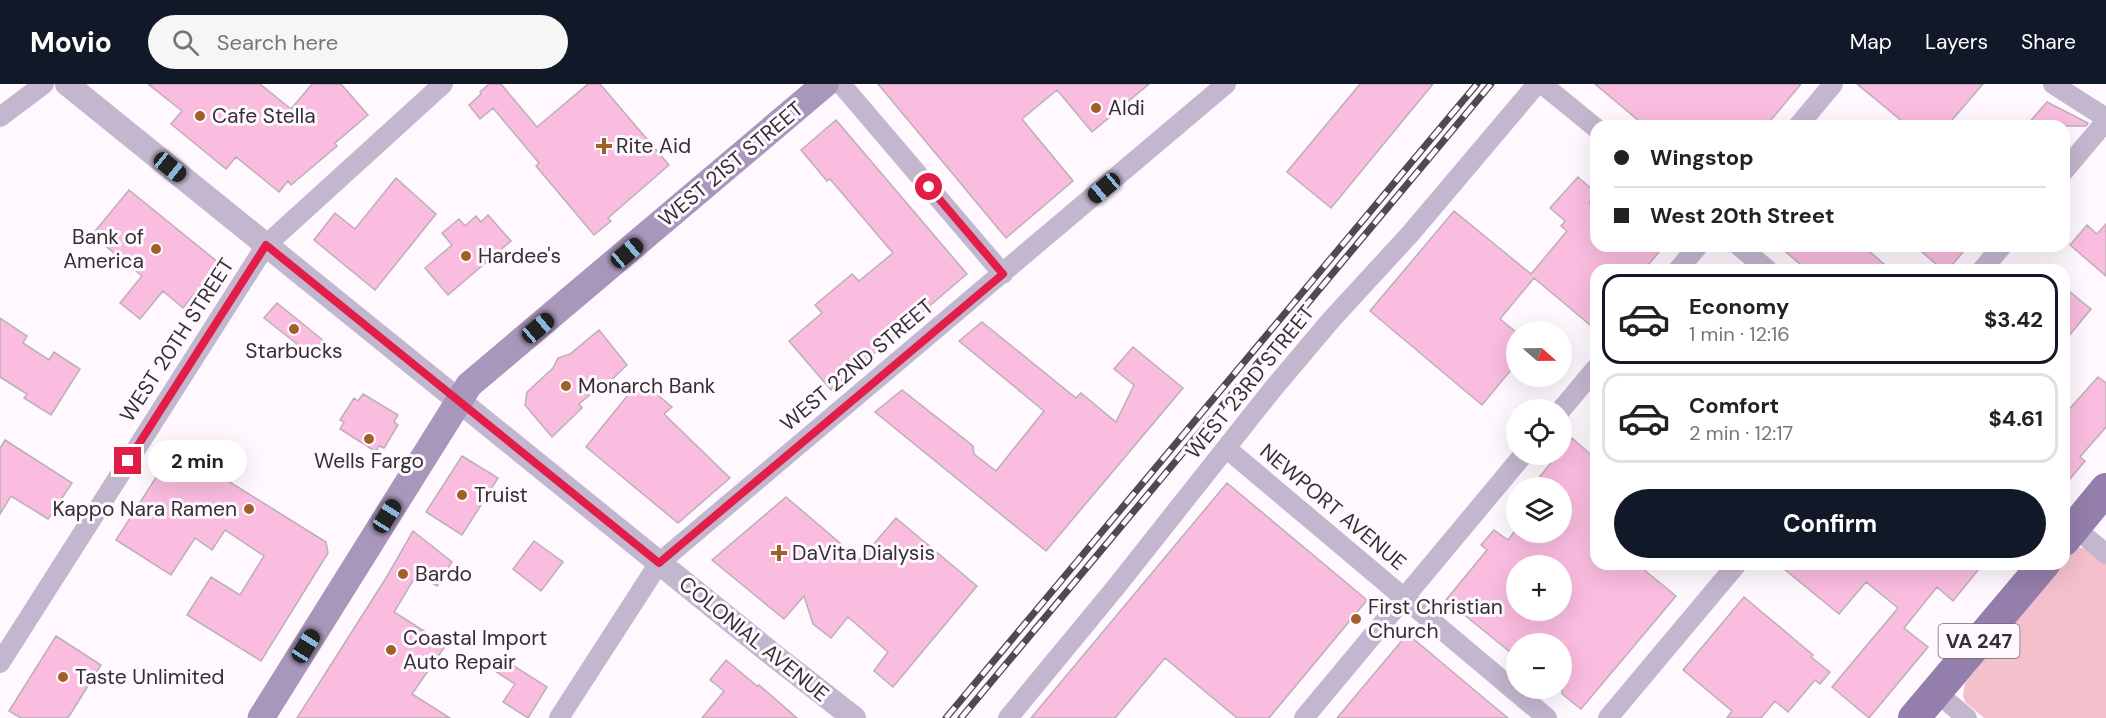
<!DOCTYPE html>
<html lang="en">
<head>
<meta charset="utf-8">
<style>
  :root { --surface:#fff; --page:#f6f6f6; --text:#222; --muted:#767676; --line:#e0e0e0; --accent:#111827 }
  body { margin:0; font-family:"DM Sans",sans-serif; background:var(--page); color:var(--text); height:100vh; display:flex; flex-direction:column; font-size:22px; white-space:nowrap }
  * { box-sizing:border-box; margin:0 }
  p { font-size:20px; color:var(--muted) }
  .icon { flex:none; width:33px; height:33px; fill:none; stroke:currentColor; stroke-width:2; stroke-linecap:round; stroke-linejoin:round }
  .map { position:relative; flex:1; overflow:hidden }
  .side { position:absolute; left:1590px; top:180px; width:480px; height:306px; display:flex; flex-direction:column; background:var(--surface); border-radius:18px; box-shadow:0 6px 24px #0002 }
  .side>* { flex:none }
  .top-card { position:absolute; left:1590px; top:36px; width:480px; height:132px; border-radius:18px; box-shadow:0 6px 24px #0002; display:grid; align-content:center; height:132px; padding:0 24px; background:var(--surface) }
  .needle { width:39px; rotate:110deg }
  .controls { position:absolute; left:1506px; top:237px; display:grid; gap:12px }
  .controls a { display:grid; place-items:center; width:66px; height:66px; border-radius:50%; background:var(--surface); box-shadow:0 6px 24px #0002; font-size:30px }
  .end { position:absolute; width:27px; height:27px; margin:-14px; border:8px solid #e11d48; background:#fff; box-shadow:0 0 0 3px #fff }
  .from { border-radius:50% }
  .bubble { position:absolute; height:42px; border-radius:21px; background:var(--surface); box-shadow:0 6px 24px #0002; font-size:20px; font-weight:700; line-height:42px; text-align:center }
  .car { position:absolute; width:18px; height:36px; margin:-18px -9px; border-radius:8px; box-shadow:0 0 4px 2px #0007; background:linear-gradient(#222 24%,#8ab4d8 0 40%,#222 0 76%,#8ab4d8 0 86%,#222 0) }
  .top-card b { display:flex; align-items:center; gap:21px; height:57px; font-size:22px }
  .top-card b+b { border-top:2px solid var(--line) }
  .top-card i { width:15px; height:15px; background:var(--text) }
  ul { padding:10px 0 0; list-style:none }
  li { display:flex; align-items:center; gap:18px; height:90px; margin:0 12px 9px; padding:0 12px; border:3px solid var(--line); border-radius:18px }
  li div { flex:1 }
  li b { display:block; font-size:22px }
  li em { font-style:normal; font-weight:700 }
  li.active { border-color:var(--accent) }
  li>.icon { width:54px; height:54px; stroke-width:1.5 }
  .primary-button { display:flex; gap:12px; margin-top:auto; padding:12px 24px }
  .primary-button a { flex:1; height:69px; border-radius:36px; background:var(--accent); color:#fff; font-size:24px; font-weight:700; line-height:69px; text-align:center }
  header { display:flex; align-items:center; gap:36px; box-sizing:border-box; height:84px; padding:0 30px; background:var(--accent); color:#fff }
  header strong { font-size:28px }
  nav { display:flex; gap:33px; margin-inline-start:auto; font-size:21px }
  .search { width:420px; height:54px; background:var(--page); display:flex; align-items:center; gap:15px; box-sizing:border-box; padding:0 21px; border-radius:33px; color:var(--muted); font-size:22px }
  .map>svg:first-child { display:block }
  .green { fill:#f3c0cc }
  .building { fill:#fabcdf; stroke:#bab0b5; stroke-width:1.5; fill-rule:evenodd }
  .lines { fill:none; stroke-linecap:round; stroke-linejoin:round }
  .minor { stroke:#c3b7d0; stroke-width:20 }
  .tertiary { stroke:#c3b7d0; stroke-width:24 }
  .secondary { stroke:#a896bb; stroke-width:27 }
  .primary { stroke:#947eab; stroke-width:32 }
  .rail-casing { stroke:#4e4a4e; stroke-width:7 }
  .rail { stroke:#fff9ff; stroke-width:4.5; stroke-dasharray:14; stroke-linecap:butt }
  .route { stroke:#e11d48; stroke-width:8 }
  .poi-dot { fill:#a06129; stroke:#fff9ff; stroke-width:2 }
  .labels { text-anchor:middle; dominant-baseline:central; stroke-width:6; stroke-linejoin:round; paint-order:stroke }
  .shield { fill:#fff9ff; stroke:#706c70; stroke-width:1.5 }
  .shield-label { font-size:20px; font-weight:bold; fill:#333033 }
  .poi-label { font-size:21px; fill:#333033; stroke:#fff9ff; text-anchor:start }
  .street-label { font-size:21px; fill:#333033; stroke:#fff9ff }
</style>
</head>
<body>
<header>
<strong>Movio</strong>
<div class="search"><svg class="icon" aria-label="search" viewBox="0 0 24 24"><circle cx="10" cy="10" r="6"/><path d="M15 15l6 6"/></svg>Search here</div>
<nav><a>Map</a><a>Layers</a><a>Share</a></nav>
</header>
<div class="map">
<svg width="2106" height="634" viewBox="0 0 2106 634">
  <rect width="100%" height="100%" fill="#fff9ff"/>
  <!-- green -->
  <path class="green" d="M2076 463 2088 465 2106 480V634H1984L1965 618 1963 611 1965 599Z"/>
  <!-- building -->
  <path class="building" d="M148 0H260L291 25 312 0H341L368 31 335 59 337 62 291 101 288 97 279 108 236 73 226 85 171 40 182 27Z
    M489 0H501L537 43 588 0H600L669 81 608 134 611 137 594 151 536 82 539 79 493 24 480 35 469 21 481 10 480 8Z
    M878 0H1149L1092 48 1057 6 1022 35 1073 97 1006 154Z
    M1360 0H1433L1331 124 1287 88Z
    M1595 0H1801L1766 42H1645Z
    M1857 0H1983L1947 42H1908Z
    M2047 18 2088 39 2086 42H2026Z
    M836 36 967 190 831 306 789 257 822 229 815 221 852 190 859 197 893 169 830 95 827 97 801 66Z
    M1578 93 1596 109 1589 119 1596 124V162H1664L1644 186H1596V246L1534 194 1500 235 1516 248V280L1482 321 1370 227 1454 127 1531 190 1567 147 1561 142 1565 137 1550 124Z
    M396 94 436 130 375 206 314 156 335 129 355 145Z
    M129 106 219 179 183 224 163 207 140 235 120 219 142 192 92 151Z
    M488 131 511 157 448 211 425 184 452 161 442 149 459 135 465 142 476 132 481 138Z
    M2106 140V192L2070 161 2087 141 2097 150Z
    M1779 162H1863L1891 186H1807Z
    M1915 162H1968L1948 186H1943Z
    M2064 203 2091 225 2064 258Z
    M277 219 324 257 312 272 264 234Z
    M0 234 27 252 23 259 49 276 54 268 80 285 51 331 24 314 27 310 0 293Z
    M982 238 1076 314 1081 309 1116 338 1134 301 1114 285 1133 263 1183 304 1046 467 875 328 902 306 973 362 974 370 996 387 1044 327 959 257Z
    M599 246 627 281 606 301 604 299 579 320 582 324 552 353 525 321 527 308 553 284 558 274 570 270Z
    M2098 293 2106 299V343L2080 373 2085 377 2064 402V331Z
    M640 296 672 323 664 330 730 394 678 439 586 363Z
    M363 310 398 331 394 338 398 341 384 364 379 362 376 368 340 345 344 338 340 336 354 314 358 317Z
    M1572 354 1596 375V480H1637L1676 512 1581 625 1562 610V560H1516L1510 568 1446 516 1487 466 1481 461 1494 446 1508 456 1514 448H1562V404H1548L1538 395 1558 370H1562V366ZM1516 482H1562V526H1516Z
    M5 356 72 399 48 435 11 412 0 430V364Z
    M180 367 326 458 328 469 261 577 187 531 211 493 240 511 264 472 225 446 212 466 195 454 171 491 116 456 171 370Z
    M462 372 498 394 462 451 426 428Z
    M1227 399 1367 516 1269 634H1237L1165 574 1115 634H1031Z
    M786 413 860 476 896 434 977 502 893 603 874 587 888 568 848 533 831 554 813 540 804 512 784 535 712 476Z
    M413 447 452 478 437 502 417 490 394 528 446 561 412 610 450 634H297L386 494Z
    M534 457 563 478 541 507 513 485Z
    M1778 480H1983L1953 517 1937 503 1904 544 1928 563 1869 634 1832 603 1898 524 1866 498 1839 530Z
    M1744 513 1813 571 1811 573 1830 588 1820 600 1815 596 1788 628 1775 617 1761 634H1727L1732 627 1683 586Z
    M56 552 101 581 68 634H21L9 627Z
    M1410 552 1485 615 1508 634H1337L1405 553Z
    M500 573 547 603 528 634 503 618 515 600 492 585Z
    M726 576 757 602 759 601 797 634H702L724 607 710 596Z"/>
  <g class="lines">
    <!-- minor -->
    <path class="minor" d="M841 0 1003 190
      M1542 0 1596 44
      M2053 0 2106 34
      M0 33 44 0
      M1798 42 1833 0
      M2064 87 2106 37
      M1739 162 1768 186
      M1678 186 1698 162
      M1982 186 2002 162
      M1561 326 1596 284
      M1226 364 1547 634
      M2066 436 2106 470
      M0 579 266 161 443 0
      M1936 608 1967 634
      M559 634 659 479 1226 0
      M1008 634 1116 503 1272 306 1331 236 1411 149 1537 0
      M1304 634 1524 370
      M1608 634 1737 480"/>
    <!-- tertiary -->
    <path class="tertiary" d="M67 0 772 570 854 634"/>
    <!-- secondary -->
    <path class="secondary" d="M261 634 469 301 825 0"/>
    <!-- primary -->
    <path class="primary" d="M2064 456 2106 405
      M1914 634 2044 480"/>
    <!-- rail casing -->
    <g class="rail-casing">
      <path id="rail" d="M946 634 1477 0
        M961 634 1491 0"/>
    </g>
    <!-- rail -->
    <use href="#rail" class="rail"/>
  </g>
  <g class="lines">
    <!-- route -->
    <path class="route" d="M128 377 266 161 659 479 1003 190 929 103"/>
  </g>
  <!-- markers -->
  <g class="poi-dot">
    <circle cx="1096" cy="24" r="6"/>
    <circle cx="200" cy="32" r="6"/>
    <path d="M601 53h6v6h6v6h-6v6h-6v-6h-6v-6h6z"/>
    <circle cx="156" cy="165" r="6"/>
    <circle cx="466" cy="172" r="6"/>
    <circle cx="294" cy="245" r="6"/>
    <circle cx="566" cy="302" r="6"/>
    <circle cx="369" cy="355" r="6"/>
    <circle cx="462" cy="411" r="6"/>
    <circle cx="249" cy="425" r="6"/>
    <path d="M776 460h6v6h6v6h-6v6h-6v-6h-6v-6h6z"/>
    <circle cx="403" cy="490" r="6"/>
    <circle cx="1356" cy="535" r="6"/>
    <circle cx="391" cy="566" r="6"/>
    <circle cx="63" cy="593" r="6"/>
  </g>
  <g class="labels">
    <!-- shield labels -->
    <rect class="shield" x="1938.5" y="540" width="81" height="34" rx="4.5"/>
    <g class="shield-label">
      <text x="1979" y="557">VA 247</text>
    </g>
    <!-- poi labels -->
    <g class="poi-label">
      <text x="1108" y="24">Aldi</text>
      <text x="212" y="32">Cafe Stella</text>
      <text x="616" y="62">Rite Aid</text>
      <text x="144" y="153" text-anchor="end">Bank of<tspan x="144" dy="24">America</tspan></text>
      <text x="478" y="172">Hardee's</text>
      <text x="294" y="267" text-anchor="middle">Starbucks</text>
      <text x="578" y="302">Monarch Bank</text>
      <text x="369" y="377" text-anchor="middle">Wells Fargo</text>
      <text x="474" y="411">Truist</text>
      <text x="237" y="425" text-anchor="end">Kappo Nara Ramen</text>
      <text x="792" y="469">DaVita Dialysis</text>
      <text x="415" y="490">Bardo</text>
      <text x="1368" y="523">First Christian<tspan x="1368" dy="24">Church</tspan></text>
      <text x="403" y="554">Coastal Import<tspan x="403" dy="24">Auto Repair</tspan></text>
      <text x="75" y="593">Taste Unlimited</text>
    </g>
    <!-- street labels -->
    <g class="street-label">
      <text transform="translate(731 80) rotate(-40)">WEST 21ST STREET</text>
      <text transform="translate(177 256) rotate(-57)">WEST 20TH STREET</text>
      <text transform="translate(857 281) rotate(-40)">WEST 22ND STREET</text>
      <text transform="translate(1250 298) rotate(-51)">WEST 23RD STREET</text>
      <text transform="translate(1333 423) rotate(40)">NEWPORT AVENUE</text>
      <text transform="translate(754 555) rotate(39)">COLONIAL AVENUE</text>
    </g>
  </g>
</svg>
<div class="controls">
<a><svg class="needle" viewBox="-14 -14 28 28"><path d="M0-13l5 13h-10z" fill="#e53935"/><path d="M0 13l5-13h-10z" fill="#767676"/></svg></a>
<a><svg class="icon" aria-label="locate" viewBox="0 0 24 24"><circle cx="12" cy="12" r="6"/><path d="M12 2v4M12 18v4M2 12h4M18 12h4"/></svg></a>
<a><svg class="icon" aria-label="layers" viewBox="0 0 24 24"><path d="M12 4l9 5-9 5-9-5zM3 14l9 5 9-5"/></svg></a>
<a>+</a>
<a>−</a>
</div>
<i class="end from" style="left:929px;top:103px"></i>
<i class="end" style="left:128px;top:377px"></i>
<div class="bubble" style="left:148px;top:356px;width:99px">2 min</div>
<i class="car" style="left:170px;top:83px;rotate:129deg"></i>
<i class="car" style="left:1104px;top:104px;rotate:230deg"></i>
<i class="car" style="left:627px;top:169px;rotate:50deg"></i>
<i class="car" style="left:538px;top:244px;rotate:50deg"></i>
<i class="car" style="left:387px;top:432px;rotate:32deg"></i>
<i class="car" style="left:306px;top:562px;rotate:32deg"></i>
<div class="top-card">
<b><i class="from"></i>Wingstop</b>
<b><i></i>West 20th Street</b>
</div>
<section class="side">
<ul>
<li class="active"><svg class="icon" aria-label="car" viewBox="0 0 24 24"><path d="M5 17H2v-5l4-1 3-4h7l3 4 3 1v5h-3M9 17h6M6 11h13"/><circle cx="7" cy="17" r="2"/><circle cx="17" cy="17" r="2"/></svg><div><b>Economy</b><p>1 min · 12:16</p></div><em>$3.42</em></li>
<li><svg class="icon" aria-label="car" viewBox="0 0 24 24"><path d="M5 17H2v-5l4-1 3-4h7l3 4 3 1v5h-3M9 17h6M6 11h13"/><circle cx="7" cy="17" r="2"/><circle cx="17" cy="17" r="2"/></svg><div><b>Comfort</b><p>2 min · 12:17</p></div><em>$4.61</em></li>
</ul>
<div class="primary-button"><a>Confirm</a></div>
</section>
</div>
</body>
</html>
